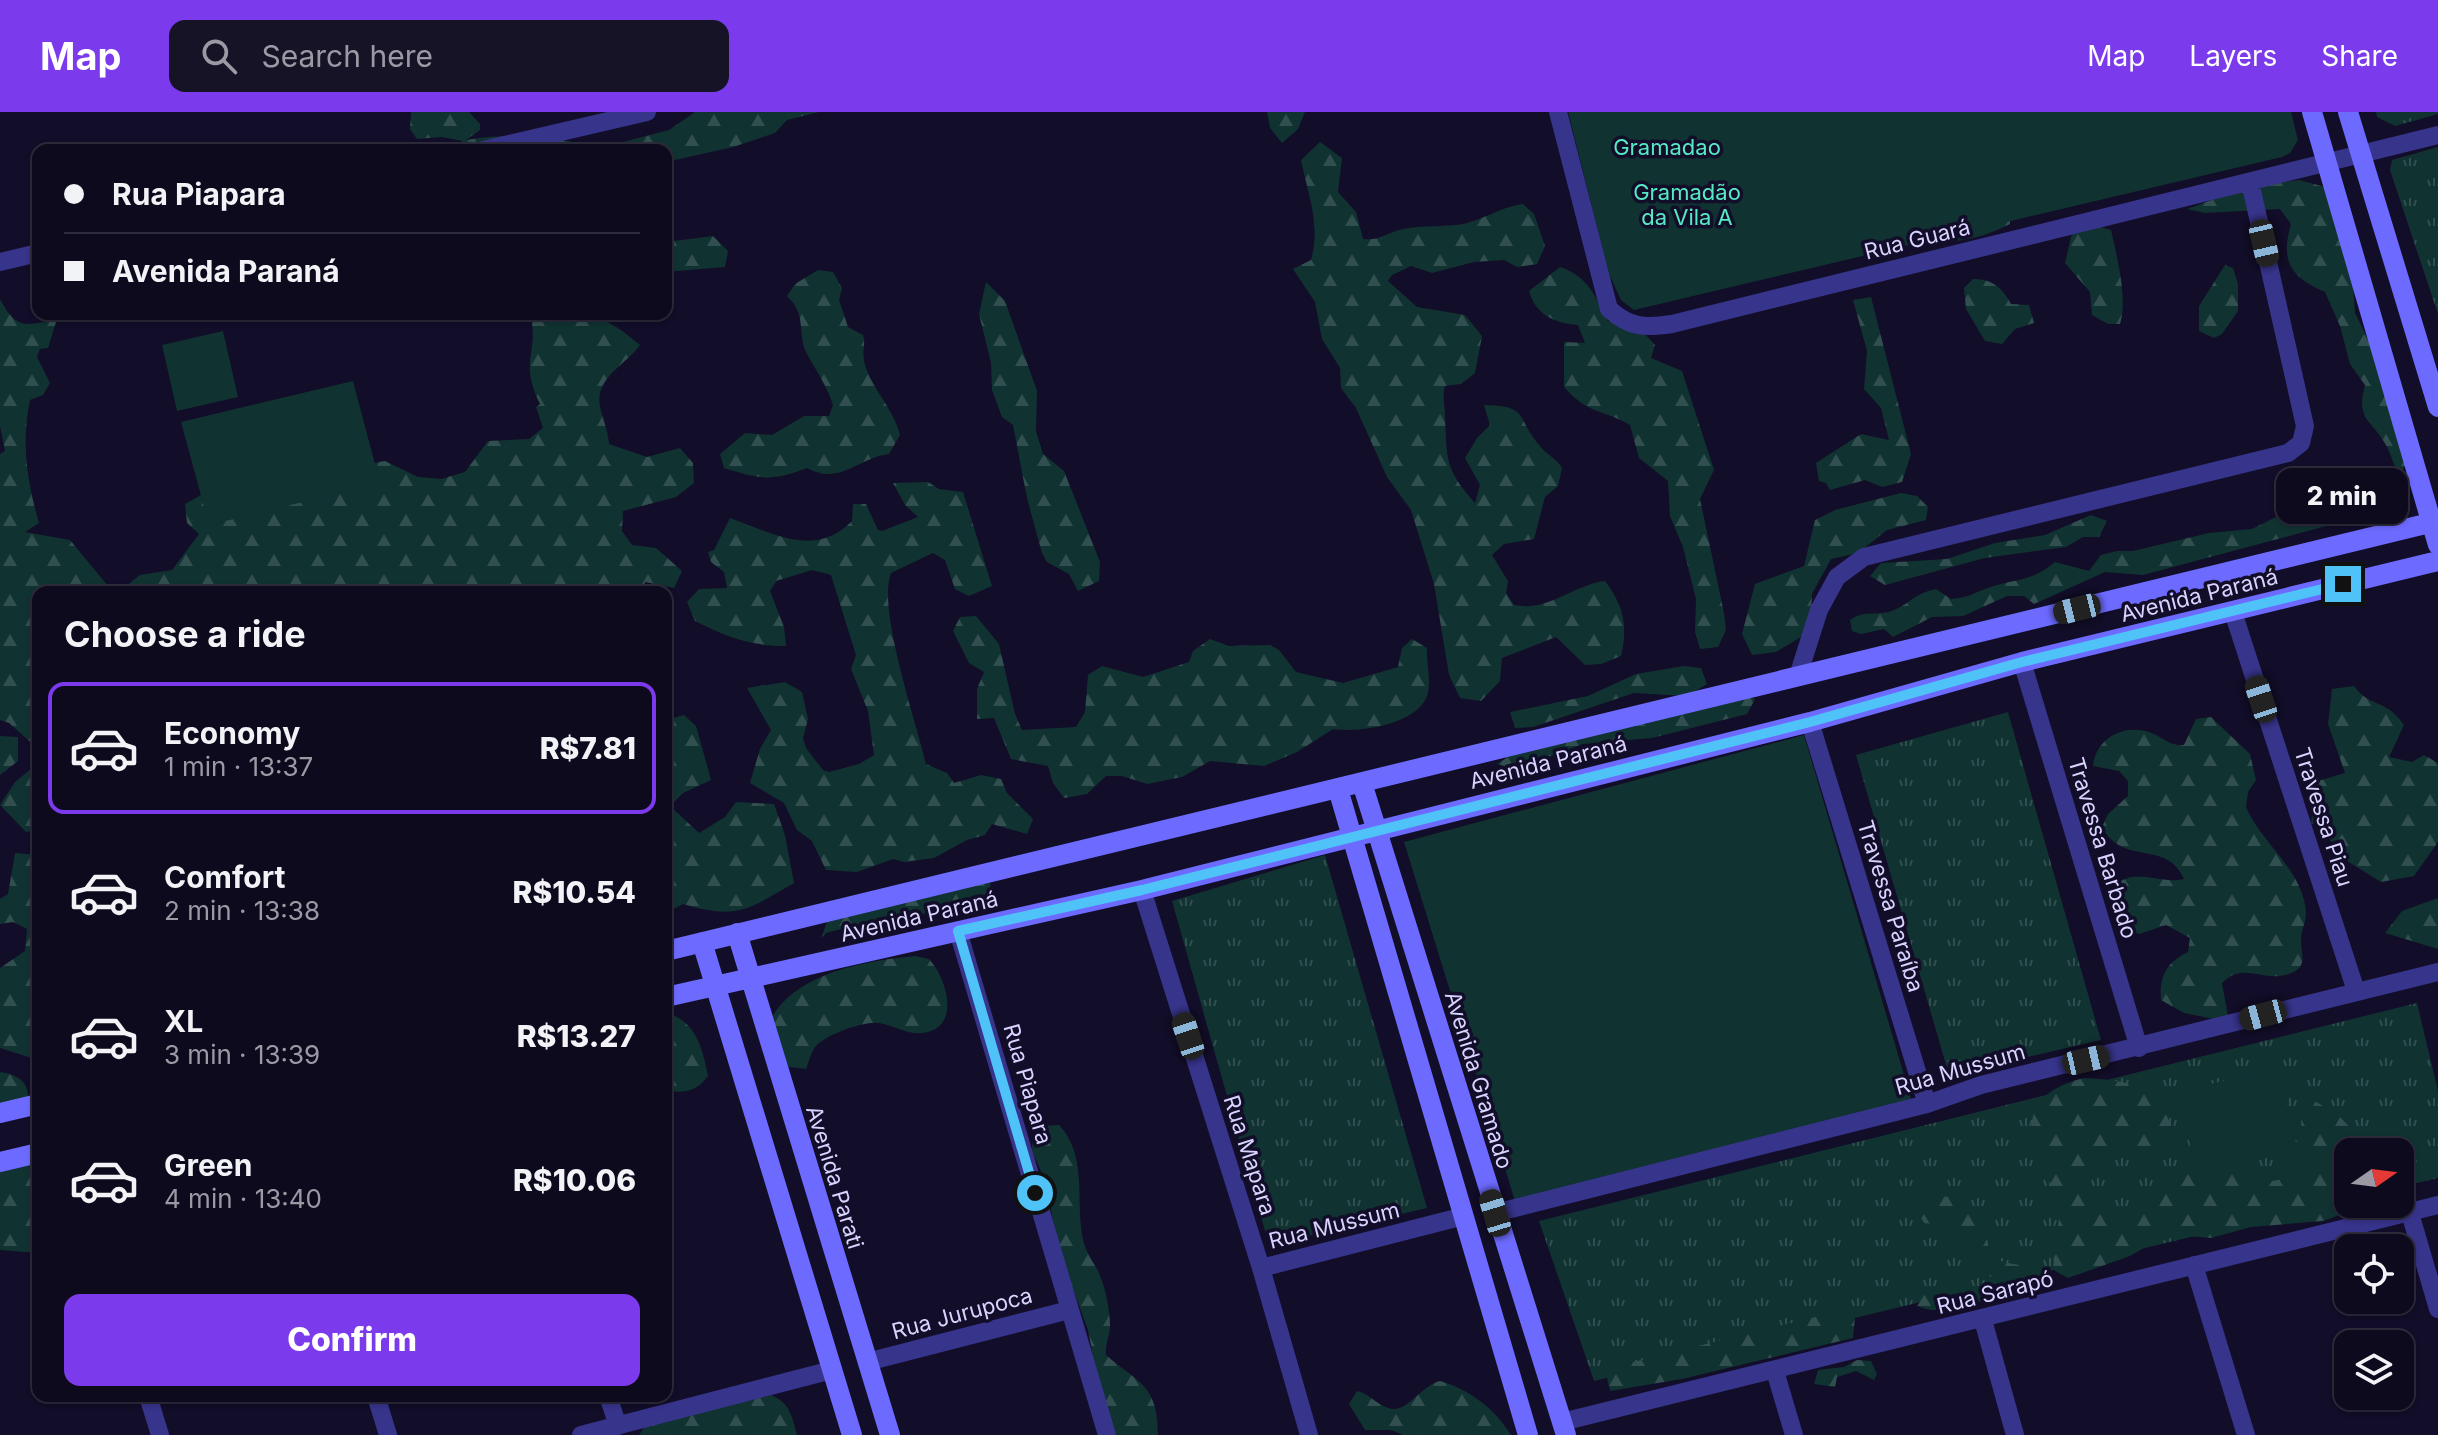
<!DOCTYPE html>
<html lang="en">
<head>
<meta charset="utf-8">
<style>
  :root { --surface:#0e0a1e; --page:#171327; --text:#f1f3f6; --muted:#9b9aa4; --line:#2e2b3c; --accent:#7c3aed }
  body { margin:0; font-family:Inter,sans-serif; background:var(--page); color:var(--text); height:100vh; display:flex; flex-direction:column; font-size:30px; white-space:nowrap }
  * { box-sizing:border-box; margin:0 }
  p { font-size:26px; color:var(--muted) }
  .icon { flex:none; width:44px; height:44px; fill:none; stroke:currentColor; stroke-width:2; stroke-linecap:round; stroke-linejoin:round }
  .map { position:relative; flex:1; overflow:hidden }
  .panel { position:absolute; left:32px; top:474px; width:640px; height:816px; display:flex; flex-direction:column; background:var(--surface); border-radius:16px; box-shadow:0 2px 6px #0004,0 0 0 2px var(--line) }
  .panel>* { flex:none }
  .hud { position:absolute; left:32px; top:32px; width:640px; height:176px; border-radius:16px; box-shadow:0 2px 6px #0004,0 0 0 2px var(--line); display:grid; align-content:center; height:176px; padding:0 32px; background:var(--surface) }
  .needle { width:52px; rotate:76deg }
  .controls { position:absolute; left:2334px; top:1026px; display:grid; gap:16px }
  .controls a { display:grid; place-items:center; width:80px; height:80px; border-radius:16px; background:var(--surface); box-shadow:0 2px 6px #0004,0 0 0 2px var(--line); font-size:40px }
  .end { position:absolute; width:36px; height:36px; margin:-18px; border:10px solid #4fc3f7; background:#111; box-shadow:0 0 0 4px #111 }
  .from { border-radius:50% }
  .bubble { position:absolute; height:56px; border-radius:16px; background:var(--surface); box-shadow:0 2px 6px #0004,0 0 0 2px var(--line); font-size:26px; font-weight:800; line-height:56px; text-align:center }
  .car { position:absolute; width:24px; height:48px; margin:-24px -12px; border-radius:10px; box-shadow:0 0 6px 2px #0007; background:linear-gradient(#222 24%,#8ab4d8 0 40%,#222 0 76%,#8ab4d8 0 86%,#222 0) }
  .hud b { display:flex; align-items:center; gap:28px; height:76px; font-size:30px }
  .hud b+b { border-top:2px solid var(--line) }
  .hud i { width:20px; height:20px; background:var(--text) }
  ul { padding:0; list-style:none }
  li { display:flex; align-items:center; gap:24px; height:132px; margin:0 16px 12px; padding:0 16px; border:4px solid transparent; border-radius:16px }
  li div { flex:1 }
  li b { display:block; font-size:30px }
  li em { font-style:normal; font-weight:800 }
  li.selected { border-color:var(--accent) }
  li>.icon { width:72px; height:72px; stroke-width:1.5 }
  h2 { padding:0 32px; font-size:36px; line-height:96px }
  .action { display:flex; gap:16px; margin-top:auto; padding:16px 32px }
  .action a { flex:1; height:92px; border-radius:16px; background:var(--accent); color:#fff; font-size:32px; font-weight:800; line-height:92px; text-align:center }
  header { display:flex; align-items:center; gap:48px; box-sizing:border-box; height:112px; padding:0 40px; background:var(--accent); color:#fff }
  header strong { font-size:38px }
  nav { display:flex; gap:44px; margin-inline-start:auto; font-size:28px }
  .search { width:560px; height:72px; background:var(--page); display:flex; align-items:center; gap:20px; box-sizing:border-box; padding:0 28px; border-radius:16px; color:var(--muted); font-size:30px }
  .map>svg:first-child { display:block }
  .grass { fill:url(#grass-tufts) }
  .forest { fill:url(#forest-firs) }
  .park { fill:#103231 }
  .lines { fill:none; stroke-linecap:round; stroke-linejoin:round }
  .street { stroke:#37348b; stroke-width:18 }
  .secondary { stroke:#6d6bff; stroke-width:20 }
  .route { stroke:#4fc3f7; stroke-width:10 }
  .labels { text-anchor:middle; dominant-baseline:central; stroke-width:7; stroke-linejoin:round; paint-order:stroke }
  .park-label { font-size:22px; fill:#55eac4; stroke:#120d28 }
  .street-label { font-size:22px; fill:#d9d4ff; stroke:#120d28 }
</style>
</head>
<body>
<header>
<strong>Map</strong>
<div class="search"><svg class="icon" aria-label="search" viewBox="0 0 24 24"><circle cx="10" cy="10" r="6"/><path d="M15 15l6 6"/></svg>Search here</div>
<nav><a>Map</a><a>Layers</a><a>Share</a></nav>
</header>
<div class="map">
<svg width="2438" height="1323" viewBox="0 0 2438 1323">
  <defs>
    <pattern id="grass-tufts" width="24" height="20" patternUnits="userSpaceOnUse" patternTransform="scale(2)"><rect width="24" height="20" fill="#103231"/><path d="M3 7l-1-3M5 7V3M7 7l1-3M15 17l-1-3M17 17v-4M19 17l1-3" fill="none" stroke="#324f50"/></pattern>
    <pattern id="forest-firs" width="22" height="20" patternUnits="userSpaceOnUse" patternTransform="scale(2)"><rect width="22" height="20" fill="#103231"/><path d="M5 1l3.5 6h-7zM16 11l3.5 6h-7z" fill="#324f50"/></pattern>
  </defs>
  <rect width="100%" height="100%" fill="#120d28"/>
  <!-- grass -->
  <path class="grass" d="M2376 0H2438V2L2395 14 2377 5Z
    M2438 35V202L2390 58 2392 48Z
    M2008 600 2101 928 1949 963 1856 643Z
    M1325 743 1427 1096 1269 1133 1172 789Z
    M2417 891 2438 979V1066L2400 1075V1040H2348V1087L1594 1269 1539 1109Z"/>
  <!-- forest -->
  <path class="forest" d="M411 0H469L480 12V18L466 28C501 22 562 21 593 38L669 18 695 0H819L787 8 775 21 733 35 666 50V38H460L462 29 442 25 417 27 410 17Z
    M1267 0H1305L1298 17 1282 31 1270 16Z
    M1320 30 1342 46 1338 80 1356 100 1363 127C1378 129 1385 122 1399 118 1417 113 1437 115 1456 113 1479 111 1499 95 1523 92L1534 102 1545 134 1537 152 1517 155 1504 148 1474 150 1432 161 1411 154 1392 163 1388 169 1417 195 1465 203 1482 224 1475 261 1461 272 1445 274C1442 286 1445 293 1445 305 1447 349 1445 357 1475 391L1480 373 1465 346 1477 326 1490 313 1484 293C1531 294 1515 306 1540 334 1547 343 1557 347 1562 356L1558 374 1545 385 1534 427 1504 432 1492 443 1508 469 1506 481 1514 493C1549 500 1572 473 1605 469 1624 494 1628 514 1621 544L1601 552 1585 553 1556 525 1502 546 1500 569 1481 589 1460 586 1449 563 1434 472 1411 398 1387 365 1356 296 1341 276 1340 256 1322 227 1315 190 1293 157 1311 148C1321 113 1308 83 1301 48Z
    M2299 68 2329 76 2351 148 2355 201 2373 237 2406 352 2400 363C2393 354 2392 344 2387 335 2373 308 2355 309 2365 273L2350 252 2340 214 2325 180C2291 165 2280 150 2291 112L2280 97 2205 101 2187 97 2220 85 2228 77Z
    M2010 105V112C1984 126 1953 132 1924 130Z
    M2086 111 2111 118C2117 145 2128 187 2120 212H2108L2092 203 2090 180 2065 151 2072 121Z
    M713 124 728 139 725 155 666 160V130Z
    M2225 153 2233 156 2238 172V199L2222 222 2214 226 2199 219V194Z
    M1560 155C1588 164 1595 184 1608 209L1641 218 1655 233 1651 246 1682 259 1714 358 1700 387 1724 501 1726 518 1718 535 1700 537 1695 520 1696 487 1683 435 1670 404 1668 369 1639 346 1630 313C1601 296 1590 304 1564 275V230L1585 231 1578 213C1554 211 1536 203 1529 179Z
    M818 158 833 160 842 176 839 188 848 215 863 223C866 232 862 239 864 248 868 273 894 296 900 323L889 342C857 346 840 374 807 356 771 370 760 367 724 356L720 342 745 321 772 323 804 304H829L833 293C827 274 817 260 807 242 796 220 808 204 787 184L795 172Z
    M1973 167C1992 167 2002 175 2011 192L2029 193 2034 211 2015 217 2002 232 1985 229 1966 197 1964 176Z
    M986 170 1005 189 1037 279 1036 319 1043 342 1064 359 1100 450 1099 469 1078 479 1069 462 1047 450 1042 441 1027 386 1013 313 1002 305 992 278 991 251 979 202Z
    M1871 185 1911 342 1902 370 1882 375 1865 368 1830 378 1826 371 1819 369 1816 351 1861 322 1889 328 1881 296 1864 277 1867 239 1853 188Z
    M0 187C16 218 26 214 57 207L48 236 40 237 37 245 50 271 43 283 30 288C21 331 27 369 39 411L25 420 70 428 108 474 121 478 140 463 172 458 199 422 187 411 185 392 205 381 385 349 418 365 441 367 465 360 488 329 529 327 543 316 536 295 540 292C518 248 540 241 530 202 585 202 597 196 640 233 626 253 594 266 600 295 603 308 608 318 609 332L647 345 680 336 693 351 694 371 676 385 623 399 622 419 632 433 656 436 682 459 674 476 645 470 643 480H38V718L26 720 0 693 15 670 37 652 36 635 9 611 0 608V342L5 339 0 314Z
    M928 370 939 377 963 380 992 474 969 484 955 477 945 448 933 441 891 461C877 496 916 609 926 652L947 661 954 671 981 663 1001 667 1007 681 1033 707 1027 722 992 712 985 723 967 728 934 746 904 750 893 747 857 760 826 758 812 729 797 718 784 691 750 671 760 637 771 618 747 576 785 570 802 580 808 607 803 626 806 636 823 658 829 660 859 652 874 643 868 599 851 557 856 543 831 463 812 458 776 469 770 479 784 515 786 534C750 534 727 525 695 509L687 490 699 477 727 476 724 460 711 450 708 440 714 438 730 406C772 421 815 447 852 409L853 392H866L878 418 882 419 918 405 905 393 893 371Z
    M2375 374 2384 381 2383 402 2372 413 2349 408 2143 463 2105 460 2034 492 2024 484H2007L1963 504 1932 505 1893 525 1884 517 1861 522 1852 519 1850 508C1865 497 1878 505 1894 498 1913 490 1911 483 1936 477L1951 487C1971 485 1971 482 1988 476 2015 466 2030 471 2055 450L2089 459 2101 443 2117 439H2133L2209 421 2252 417 2284 401 2336 399Z
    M1901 381 1917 384 1928 395 1926 408 1887 418 1858 441 1831 447 1812 482 1811 505 1801 525 1776 540 1752 543 1742 522 1755 472 1804 454 1815 408 1835 398Z
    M2091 403 2107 409 2099 425H2083L2066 435 1985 446 1885 473 1870 464 1881 451 1947 447 1995 431 2045 423Z
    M976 504 999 532 1015 602 1022 618 1076 615 1085 600 1088 563 1102 554 1143 565 1189 550 1193 539 1210 527 1229 534 1270 533 1279 538 1296 560 1343 571 1398 555 1402 536 1412 527 1427 536C1426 550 1431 568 1428 581 1420 612 1361 621 1333 617L1297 640 1264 654 1210 649 1182 665 1147 672 1122 664H1106L1087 682 1064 686 1053 671 1048 654 1011 647 994 606 977 607V577L984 560 969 551 953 519 960 505Z
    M1684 554 1701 556 1707 572 1687 584 1634 581 1533 615 1515 616 1510 600 1588 584 1636 562Z
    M2354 574C2371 597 2384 585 2404 613L2389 645 2412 650 2424 643 2438 651V730L2414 764 2381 770 2339 744 2321 712H2311L2315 670 2345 661 2328 612 2332 577Z
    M1738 582 1755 587 1747 602 1652 626 1583 632 1515 657 1497 652 1511 643Z
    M684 603 696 614 711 668 683 681 670 694 699 721 725 705 736 690 774 692 785 723 794 771C747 798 737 808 683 792L666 801V608Z
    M2211 605 2250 642 2256 668 2248 680 2246 695C2261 731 2304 759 2306 801 2306 809 2302 817 2301 825 2300 842 2311 857 2285 863 2260 869 2243 850 2222 871L2229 910 2184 901 2161 888C2159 864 2167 850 2188 840L2190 826 2166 813 2139 822 2126 816 2114 774C2137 754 2158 773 2184 767 2167 727 2123 755 2102 715L2108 702 2128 684V669L2119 659 2093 654C2096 627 2122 612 2149 620 2164 625 2168 634 2184 633L2196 607Z
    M0 624 18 625V649L0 663Z
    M15 741 38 743V948L0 936V856L25 839 27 817 13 810 0 812V787L8 782Z
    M990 769 992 786 944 795 895 811 860 812 826 821 821 826 827 810 856 799Z
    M2438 786V837L2385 821 2402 799Z
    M915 844 929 847C947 866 962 917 922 921 909 923 892 913 879 911 864 909 827 922 816 934 811 939 809 950 806 957L790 955 776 947 771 907C797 860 866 849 915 844Z
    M666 901C696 908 703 938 708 964 696 980 685 981 666 979Z
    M0 960C16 962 30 970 28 987L0 998Z
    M2084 966C2136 969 2160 974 2176 1028L2170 1039C2131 1043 2112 1016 2084 1068L2095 1092 2126 1097 2153 1091C2161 1064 2201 1040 2230 1046 2243 1048 2255 1064 2267 1070L2295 1065 2305 1055 2300 997 2311 987 2337 1002 2368 1034 2367 1040H2348V1092H2370L2323 1109 2251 1115 2211 1126 2167 1122 2130 1144 2068 1166 2055 1159C2050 1136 2060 1120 2059 1098 2059 1083 2049 1071 2043 1058 2020 1009 2031 979 2084 966Z
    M1059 1013C1091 1047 1072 1097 1086 1137 1089 1145 1095 1152 1098 1159 1105 1174 1110 1197 1110 1214 1110 1224 1105 1231 1106 1243 1138 1271 1158 1272 1158 1323H1108L1088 1218 1061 1144 1044 1066 1032 1039 1033 1025 1043 1014Z
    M38 1051V1141L0 1138V1056Z
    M1937 1084 1966 1086 1985 1114 1990 1144C2008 1155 2026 1150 2044 1162L2035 1174C1988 1177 1972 1151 1951 1115L1924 1111 1917 1099 1924 1087Z
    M1982 1173 1990 1183C1972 1198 1938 1203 1917 1194L1925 1182 1954 1183Z
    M1856 1195 1853 1226 1682 1267 1610 1279 1605 1257Z
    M1857 1248 1871 1249 1877 1262 1874 1268 1856 1259 1837 1265 1835 1275 1814 1272 1818 1258 1844 1255Z
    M1440 1269C1469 1277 1495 1297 1511 1323H1403L1391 1318H1365L1349 1292 1357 1279C1370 1282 1379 1295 1392 1297 1408 1299 1421 1274 1440 1269Z
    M771 1283C790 1291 792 1304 797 1323H639L645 1314Z"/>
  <!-- park -->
  <path class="park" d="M1568 0H2291L2298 28 2290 41 2282 45 1634 198 1621 188 1609 162Z
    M223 219 238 285 177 299 162 233Z
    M353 269 380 371 209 413 181 310Z
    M1804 623 1912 990 1515 1089 1404 730Z
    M2277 955 2297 1035 2197 1060 2177 981Z"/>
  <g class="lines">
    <!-- street -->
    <path class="street" d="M1558 0 1609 197C1630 216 1645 216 1672 212L2438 23
      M483 38 647 0
      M0 150 38 141
      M2233 500 2356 879
      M2022 550 2139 936
      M1798 564 1819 498 1837 465 1864 445 2288 341 2301 331 2305 314 2250 70
      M1810 610 1927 992
      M1142 778 1261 1156 1309 1323
      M958 819 1107 1323
      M1495 1101 1927 992 1981 973 2438 860
      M2410 1101 2438 1197
      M2194 1153 2246 1323
      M1261 1156 1464 1104
      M1983 1208 2015 1323
      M867 1250 1069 1198
      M1775 1259 1794 1323
      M148 1284 160 1323
      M376 1284 388 1323
      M608 1284 618 1314
      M1562 1310 2438 1093
      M581 1323 832 1258"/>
    <!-- secondary -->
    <path class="secondary" d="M2312 0 2438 433
      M2348 0 2438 295
      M1362 671 1566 1323
      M1338 677 1528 1323
      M737 821 890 1323
      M702 830 852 1323
      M666 839 2438 409
      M666 885 1142 778 1810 610 2022 550 2438 449
      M0 1001 38 992
      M0 1050 38 1041"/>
  </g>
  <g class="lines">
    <!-- route -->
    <path class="route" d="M1035 1081 958 819 1142 778 1810 610 2022 550 2343 472"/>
  </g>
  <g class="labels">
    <!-- park labels -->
    <g class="park-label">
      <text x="1667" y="35">Gramadao</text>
      <text x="1687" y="80">Gramadão<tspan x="1687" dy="25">da Vila A</tspan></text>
    </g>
    <!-- street labels -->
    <g class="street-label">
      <text transform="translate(1917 127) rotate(-14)">Rua Guará</text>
      <text transform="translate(2199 483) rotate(-14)">Avenida Paraná</text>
      <text transform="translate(1548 650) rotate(-14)">Avenida Paraná</text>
      <text transform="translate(2324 705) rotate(72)">Travessa Piau</text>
      <text transform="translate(2103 736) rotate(73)">Travessa Barbado</text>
      <text transform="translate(1891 794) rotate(73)">Travessa Paraíba</text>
      <text transform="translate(919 804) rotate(-13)">Avenida Paraná</text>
      <text transform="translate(1960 957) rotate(-16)">Rua Mussum</text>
      <text transform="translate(1479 968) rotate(73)">Avenida Gramado</text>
      <text transform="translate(1028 972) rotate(74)">Rua Piapara</text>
      <text transform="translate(1250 1043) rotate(72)">Rua Mapara</text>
      <text transform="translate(835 1065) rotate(73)">Avenida Parati</text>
      <text transform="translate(1334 1113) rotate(-14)">Rua Mussum</text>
      <text transform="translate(1995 1180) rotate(-14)">Rua Sarapó</text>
      <text transform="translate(962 1201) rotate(-15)">Rua Jurupoca</text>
    </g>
  </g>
</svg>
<div class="controls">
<a><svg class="needle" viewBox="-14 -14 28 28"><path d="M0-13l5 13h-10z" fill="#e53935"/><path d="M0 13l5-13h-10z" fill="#9b9aa4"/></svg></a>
<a><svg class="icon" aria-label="locate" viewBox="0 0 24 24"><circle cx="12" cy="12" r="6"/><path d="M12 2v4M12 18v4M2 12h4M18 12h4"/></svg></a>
<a><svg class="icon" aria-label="layers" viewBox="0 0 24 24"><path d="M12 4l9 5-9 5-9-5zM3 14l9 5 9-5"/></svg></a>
</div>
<i class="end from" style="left:1035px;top:1081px"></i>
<i class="end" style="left:2343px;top:472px"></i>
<div class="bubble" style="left:2276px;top:356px;width:132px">2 min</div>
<i class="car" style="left:2264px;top:131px;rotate:167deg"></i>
<i class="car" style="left:2077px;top:497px;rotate:256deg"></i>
<i class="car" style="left:2261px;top:587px;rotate:342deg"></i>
<i class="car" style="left:2263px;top:903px;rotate:255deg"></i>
<i class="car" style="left:1188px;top:924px;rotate:342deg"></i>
<i class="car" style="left:2086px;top:948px;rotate:77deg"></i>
<i class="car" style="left:1495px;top:1101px;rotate:343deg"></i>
<div class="hud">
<b><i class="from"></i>Rua Piapara</b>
<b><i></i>Avenida Paraná</b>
</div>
<section class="panel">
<h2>Choose a ride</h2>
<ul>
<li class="selected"><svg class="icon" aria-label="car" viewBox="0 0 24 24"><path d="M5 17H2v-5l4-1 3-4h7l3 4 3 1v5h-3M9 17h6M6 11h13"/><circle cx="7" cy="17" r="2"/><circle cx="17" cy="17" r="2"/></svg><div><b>Economy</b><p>1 min · 13:37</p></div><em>R$7.81</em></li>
<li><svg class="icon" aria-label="car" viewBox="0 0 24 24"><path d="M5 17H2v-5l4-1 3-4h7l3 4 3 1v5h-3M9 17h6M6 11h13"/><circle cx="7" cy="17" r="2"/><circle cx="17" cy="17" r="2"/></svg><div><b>Comfort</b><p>2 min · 13:38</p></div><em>R$10.54</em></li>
<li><svg class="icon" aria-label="car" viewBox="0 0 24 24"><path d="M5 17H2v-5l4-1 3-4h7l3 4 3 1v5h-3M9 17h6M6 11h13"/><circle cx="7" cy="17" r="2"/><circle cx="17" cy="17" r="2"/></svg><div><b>XL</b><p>3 min · 13:39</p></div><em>R$13.27</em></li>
<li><svg class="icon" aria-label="car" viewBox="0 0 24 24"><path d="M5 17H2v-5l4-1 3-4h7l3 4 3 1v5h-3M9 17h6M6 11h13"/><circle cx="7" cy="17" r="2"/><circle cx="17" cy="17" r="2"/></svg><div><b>Green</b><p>4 min · 13:40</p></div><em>R$10.06</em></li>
</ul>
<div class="action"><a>Confirm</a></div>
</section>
</div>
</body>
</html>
